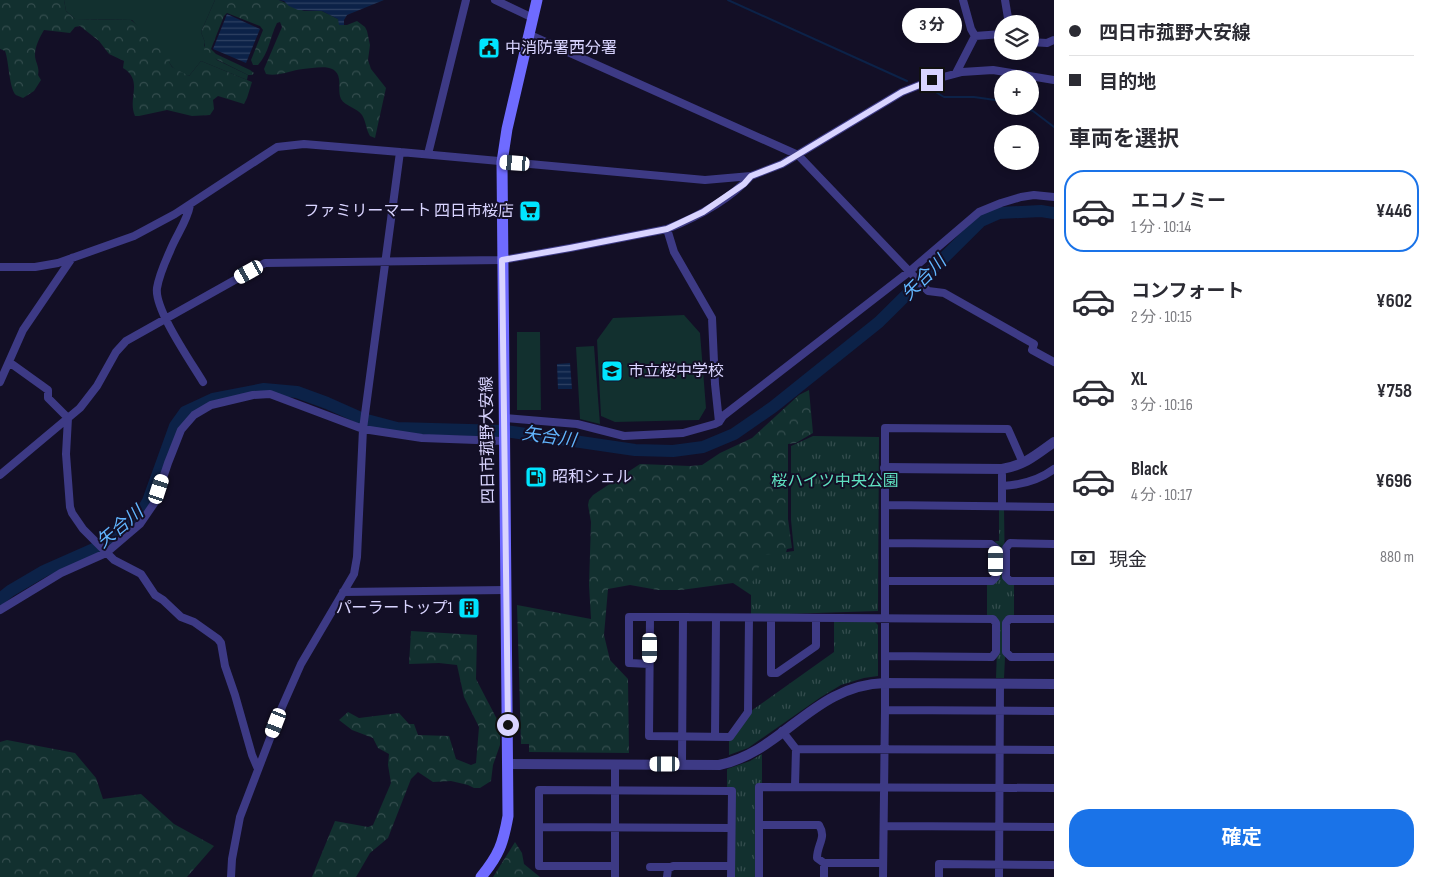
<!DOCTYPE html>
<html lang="ja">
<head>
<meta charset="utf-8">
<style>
  :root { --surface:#fff; --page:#f7f7f7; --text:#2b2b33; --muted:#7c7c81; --line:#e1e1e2; --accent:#1a73e8 }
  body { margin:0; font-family:"Sofia Sans Condensed","Noto Sans JP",sans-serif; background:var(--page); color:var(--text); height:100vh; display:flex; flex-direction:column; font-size:19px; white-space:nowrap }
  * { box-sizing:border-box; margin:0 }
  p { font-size:16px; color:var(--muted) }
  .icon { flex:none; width:28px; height:28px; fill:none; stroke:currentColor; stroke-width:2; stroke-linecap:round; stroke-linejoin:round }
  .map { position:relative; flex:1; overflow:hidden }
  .sheet { display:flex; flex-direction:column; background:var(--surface); width:375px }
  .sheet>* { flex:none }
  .banner { display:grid; align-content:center; height:110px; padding:0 15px; background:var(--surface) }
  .fabs { position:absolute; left:994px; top:15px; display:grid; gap:10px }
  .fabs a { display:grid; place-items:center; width:45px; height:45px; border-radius:50%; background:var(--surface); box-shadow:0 2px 8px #0003; font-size:25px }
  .end { position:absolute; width:22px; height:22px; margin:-11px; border:6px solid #d9d4ff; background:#111; box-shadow:0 0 0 2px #111 }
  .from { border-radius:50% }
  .bubble { position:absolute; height:35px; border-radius:18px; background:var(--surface); box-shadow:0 2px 8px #0003; font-size:16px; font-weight:700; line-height:35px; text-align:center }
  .car { position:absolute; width:15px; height:30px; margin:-15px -8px; border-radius:6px; box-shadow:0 0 4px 1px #0007; background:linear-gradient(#fff 24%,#345 0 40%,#fff 0 76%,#345 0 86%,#fff 0) }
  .banner b { display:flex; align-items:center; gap:18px; height:48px; font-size:19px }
  .banner b+b { border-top:1px solid var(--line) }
  .banner i { width:12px; height:12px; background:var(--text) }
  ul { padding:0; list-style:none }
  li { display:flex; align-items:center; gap:15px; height:82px; margin:0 10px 8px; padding:0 5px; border:2px solid transparent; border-radius:20px }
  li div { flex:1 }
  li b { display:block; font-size:19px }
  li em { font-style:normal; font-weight:700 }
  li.on { border-color:var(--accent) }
  li>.icon { width:45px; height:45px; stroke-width:1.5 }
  h2 { padding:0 15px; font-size:22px; line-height:60px }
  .pay { display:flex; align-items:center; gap:12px; height:55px; padding:0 15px; font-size:19px }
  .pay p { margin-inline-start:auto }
  .action { display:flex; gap:10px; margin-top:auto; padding:10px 15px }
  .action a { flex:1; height:58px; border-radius:20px; background:var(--accent); color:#fff; font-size:20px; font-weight:700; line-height:58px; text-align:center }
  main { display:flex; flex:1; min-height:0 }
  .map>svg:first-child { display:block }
  .green { fill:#12302f }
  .forest { fill:url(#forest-crowns) }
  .park { fill:url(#park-tufts) }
  .water { fill:url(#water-rules) }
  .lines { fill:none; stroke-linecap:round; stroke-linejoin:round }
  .stream { stroke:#0c2248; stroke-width:2 }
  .river { stroke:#0c2248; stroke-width:12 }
  .minor { stroke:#3d3a85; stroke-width:8 }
  .tertiary { stroke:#3d3a85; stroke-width:10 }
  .secondary { stroke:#6f6bff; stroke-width:11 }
  .route { stroke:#d9d4ff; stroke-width:6 }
  .labels { text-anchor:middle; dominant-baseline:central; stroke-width:4; stroke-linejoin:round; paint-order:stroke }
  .poi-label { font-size:16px; fill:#d9d4ff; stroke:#130f26; text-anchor:start }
  .street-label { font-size:16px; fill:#d9d4ff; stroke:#130f26 }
  .park-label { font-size:16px; fill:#5fe0c0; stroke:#130f26 }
  .water-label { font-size:18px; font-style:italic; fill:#62b6ff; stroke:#130f26 }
</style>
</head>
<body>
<main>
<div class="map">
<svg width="1054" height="877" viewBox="0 0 1054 877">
  <defs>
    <pattern id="forest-crowns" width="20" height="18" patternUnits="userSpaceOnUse" patternTransform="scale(1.25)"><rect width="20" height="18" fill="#12302f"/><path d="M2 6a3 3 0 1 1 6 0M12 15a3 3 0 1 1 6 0" fill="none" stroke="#344d4e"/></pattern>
    <pattern id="park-tufts" width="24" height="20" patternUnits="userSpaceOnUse" patternTransform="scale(1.25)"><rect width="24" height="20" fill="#12302f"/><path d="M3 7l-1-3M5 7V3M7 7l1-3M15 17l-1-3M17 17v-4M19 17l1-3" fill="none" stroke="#344d4e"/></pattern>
    <pattern id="water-rules" width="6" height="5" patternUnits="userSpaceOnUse" patternTransform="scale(1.25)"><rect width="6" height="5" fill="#0c2248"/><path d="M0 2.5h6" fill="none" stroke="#2f4163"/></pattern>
  </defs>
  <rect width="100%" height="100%" fill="#130f26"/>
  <!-- green -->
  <path class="green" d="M64 0H215L201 32 205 42 204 46 217 60 248 75 247 80 201 61 189 76C181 73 173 70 169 62L132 20 75 19 66 11Z
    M684 315 700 333 706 408 699 420 615 422 601 416 597 340 613 318Z
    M517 332H540L541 410H517Z
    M594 346 600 424 580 419 576 347Z"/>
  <!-- forest -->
  <path class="forest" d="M0 0H64L66 11 75 19 131 20 168 51 172 56 169 62 172 67 189 76 201 61 252 82 247 98 244 104 218 96 213 100 214 109 210 115 192 116 167 110 139 116H135C127 98 144 81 123 68L124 61 109 54 99 41 80 26 75 27 70 33 44 30C40 37 35 46 35 55 35 62 40 67 38 75L41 80 34 91 23 98C23 98 16 95 16 95 9 89 9 61 5 51L0 49Z
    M215 0H279L304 11H322L338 19 340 25H347L357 21 365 27 367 31 370 45 368 60 371 69 386 88 375 138 370 136C366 130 366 121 362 115 357 108 345 106 341 99 338 92 340 86 339 79 337 62 315 68 303 69 291 70 278 77 266 74L264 69 282 27 280 22 277 23C270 37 269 53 258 65H253L251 60 263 30 260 26 227 13 224 16 211 49 216 54 250 70 254 73 252 75H248L206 54 204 52 205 42 201 32Z
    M809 390 813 433 796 443 788 444V519L792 548 787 549 779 577 757 599 733 583 681 590H658L630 585 608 589 604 635 610 660 628 679 629 753 529 752V744H521L517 605 591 619 589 585 591 522 588 505 589 500 593 495 640 464 690 466 702 465 720 453 752 438 799 395Z
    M411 631 477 635 476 679 500 725V745L493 765 491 781 480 788H474L468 785 451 781 433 782 418 772 411 779 388 838 370 853 356 877H312L335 821 368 827 373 825 391 783 388 765 389 754 378 748 373 738 352 730 339 720 348 712 359 718 399 713 409 724H414L418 735 449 736 456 759 471 765 476 763 479 727 464 697 457 665 439 663 409 664Z
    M7 740 75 753 96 778 103 799 141 794 174 824 214 846 187 877H0V742Z
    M515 842 522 853 524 864 540 877H493Z"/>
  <!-- park -->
  <path class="park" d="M813 436 879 437 878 611 751 615V585L764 555 794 551 791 520V446Z
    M999 509H1004L1005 579 1014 584V616H1007L1004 678H996L998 622 987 616V585L994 584C1001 575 1001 550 995 541H999Z
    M834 621H874L878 625V676L864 678 841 685 821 697 748 748 729 755V740L751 711 834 652Z
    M762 754V783L756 784 755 877H734V788H727V769L750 761Z"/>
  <!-- water -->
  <path class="water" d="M279 0H384L347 15 344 20V25H339L338 19 322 11 298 10 289 6 284 1Z
    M227 14 260 29 246 63 213 49Z
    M570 363 572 389H558L557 364Z"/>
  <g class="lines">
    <!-- stream -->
    <path class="stream" d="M728 0 907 81
      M924 89 934 91 944 97H974L1002 101
      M1021 106 1033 111 1054 127"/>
    <!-- river -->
    <path class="river" d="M0 599 10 591 44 571 96 548 142 511 148 501 175 426 185 412 213 399 264 389 297 392 327 403 363 419 397 428 505 431 635 450 673 451 703 447 734 434 773 407 879 322 981 221 999 213 1041 211 1054 213"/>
    <!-- minor -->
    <path class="minor" d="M495 0 533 18
      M963 0 971 29 975 36
      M1005 0 1009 24
      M530 35 798 155 928 291 944 293 1034 344 1032 350 1054 362
      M1030 42 1047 43 1054 40
      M956 73 975 36 1002 34
      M428 154 466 0
      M190 205C187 222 176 235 170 251 165 262 159 276 157 288 154 309 191 362 203 382
      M667 229 674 252 712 318 715 384 719 422
      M0 267H35L58 263 134 236 175 214 277 147 304 144 400 152 705 180 751 176 782 164 902 92 932 80 962 72 993 70 1054 80
      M9 362 48 390V398L68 418 66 454 70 507 72 513 83 529 114 560 141 574 155 595 163 600 181 617 194 622 218 639 221 643 225 666 235 695 252 755 258 769
      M0 382 23 330 72 258
      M504 418 577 424 624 436 683 433 715 424 719 422 723 416 910 271 979 212 1001 203 1021 197 1034 195 1054 197
      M0 475 80 408 97 386 116 352 126 341 265 263 502 260 570 248 667 229C697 217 729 200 751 176
      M1002 475V486
      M885 505 1054 507
      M1002 506V486C1021 485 1038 481 1054 469
      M885 543 991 544 996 548V577L992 581H885
      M1054 544 1010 543 1006 548V577L1010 581H1054
      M343 592 506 590
      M0 610 61 573 106 553 140 524 155 502 168 463 181 430 194 415 211 405 253 395 270 394 363 429 422 438 504 441
      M650 617H683
      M771 618V673H777L816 646V618
      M1054 619H1009L1006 623V652L1011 657H1054
      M649 664 629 663V617H650L649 736 730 737 748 712 749 618
      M885 710 1054 711
      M782 731 796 749 1054 750
      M715 736 716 618
      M682 764 683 617 993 619 996 623V652L992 657 885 656
      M795 786 796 749
      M759 825H819C827 838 817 844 817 858L824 863H883
      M884 826 1054 827
      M539 827V866H615
      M650 867H670
      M231 877 232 859 240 817 282 707 301 664 354 574 357 557 363 429 400 152
      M615 877V764
      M667 877 668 869 673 866H731
      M731 877 732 791 539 790V827L731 828
      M759 877V787L1054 788
      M824 877V863
      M883 877 885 710V428L1008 429 1023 463
      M939 877V864L1054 865
      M999 877 1000 684"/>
    <!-- tertiary -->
    <path class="tertiary" d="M885 468 1002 469C1025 465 1036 455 1054 442
      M508 764 719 765C783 752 813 685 885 683L1054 684"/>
    <!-- secondary -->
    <path class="secondary" d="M481 877C499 855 503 844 508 816L502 162 507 129 537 0"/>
  </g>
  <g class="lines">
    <!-- route -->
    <path class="route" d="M508 725 502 260 570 248 667 229 703 212 744 184 751 176 782 164 902 92 932 80"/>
  </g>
  <!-- icons -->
  <defs>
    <g id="civic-square" transform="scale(1.125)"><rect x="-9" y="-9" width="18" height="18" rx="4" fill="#00e5ff" stroke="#130f26"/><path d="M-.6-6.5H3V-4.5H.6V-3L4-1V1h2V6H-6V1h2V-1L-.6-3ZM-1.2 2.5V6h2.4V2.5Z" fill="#111"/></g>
    <g id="supermarket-square" transform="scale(1.125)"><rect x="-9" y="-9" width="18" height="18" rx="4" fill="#00e5ff" stroke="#130f26"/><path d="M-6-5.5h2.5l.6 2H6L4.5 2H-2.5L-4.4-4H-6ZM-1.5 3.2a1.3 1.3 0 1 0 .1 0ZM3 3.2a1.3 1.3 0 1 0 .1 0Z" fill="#111"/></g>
    <g id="school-square" transform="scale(1.125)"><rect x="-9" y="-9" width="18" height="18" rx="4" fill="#00e5ff" stroke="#130f26"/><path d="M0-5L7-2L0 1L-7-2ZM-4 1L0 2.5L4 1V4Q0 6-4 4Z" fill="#111"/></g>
    <g id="fuel-square" transform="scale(1.125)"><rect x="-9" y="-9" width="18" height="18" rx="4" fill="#00e5ff" stroke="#130f26"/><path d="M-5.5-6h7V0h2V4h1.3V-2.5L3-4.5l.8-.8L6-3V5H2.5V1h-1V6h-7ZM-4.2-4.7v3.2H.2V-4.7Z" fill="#111"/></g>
    <g id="building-square" transform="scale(1.125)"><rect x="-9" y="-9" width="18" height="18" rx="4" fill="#00e5ff" stroke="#130f26"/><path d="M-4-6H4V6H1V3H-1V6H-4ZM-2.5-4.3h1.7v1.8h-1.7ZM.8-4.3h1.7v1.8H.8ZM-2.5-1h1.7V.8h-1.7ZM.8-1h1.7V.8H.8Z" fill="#111"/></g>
  </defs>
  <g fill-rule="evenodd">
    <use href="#civic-square" x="489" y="48"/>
    <use href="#supermarket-square" x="530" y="211"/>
    <use href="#school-square" x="612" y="371"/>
    <use href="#fuel-square" x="536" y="477"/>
    <use href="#building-square" x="469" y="608"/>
  </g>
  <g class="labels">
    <!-- poi labels -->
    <g class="poi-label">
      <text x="505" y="48">中消防署西分署</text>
      <text x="514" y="211" text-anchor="end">ファミリーマート 四日市桜店</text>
      <text x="628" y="371">市立桜中学校</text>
      <text x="552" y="477">昭和シェル</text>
      <text x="453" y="608" text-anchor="end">パーラートップ1</text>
    </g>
    <!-- street labels -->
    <g class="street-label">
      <text transform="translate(488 440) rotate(-91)">四日市菰野大安線</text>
    </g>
    <!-- park labels -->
    <g class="park-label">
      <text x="835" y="481">桜ハイツ中央公園</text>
    </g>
    <!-- water labels -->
    <g class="water-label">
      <text transform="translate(924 278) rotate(-45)">矢合川</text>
      <text transform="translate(549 437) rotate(8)">矢合川</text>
      <text transform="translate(120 527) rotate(-40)">矢合川</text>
    </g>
  </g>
</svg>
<div class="fabs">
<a><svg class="icon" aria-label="layers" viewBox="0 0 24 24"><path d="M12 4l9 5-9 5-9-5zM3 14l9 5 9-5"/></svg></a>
<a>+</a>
<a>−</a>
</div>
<i class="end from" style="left:508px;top:725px"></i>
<i class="end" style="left:932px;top:80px"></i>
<div class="bubble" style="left:902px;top:8px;width:60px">3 分</div>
<i class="car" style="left:515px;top:163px;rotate:274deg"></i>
<i class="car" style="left:249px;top:272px;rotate:241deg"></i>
<i class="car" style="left:159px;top:489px;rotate:18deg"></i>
<i class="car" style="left:996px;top:561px;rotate:0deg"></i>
<i class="car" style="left:650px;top:648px;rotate:180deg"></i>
<i class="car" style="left:276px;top:723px;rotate:201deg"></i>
<i class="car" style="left:665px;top:764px;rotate:270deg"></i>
</div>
<section class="sheet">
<div class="banner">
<b><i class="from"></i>四日市菰野大安線</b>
<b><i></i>目的地</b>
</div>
<h2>車両を選択</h2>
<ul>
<li class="on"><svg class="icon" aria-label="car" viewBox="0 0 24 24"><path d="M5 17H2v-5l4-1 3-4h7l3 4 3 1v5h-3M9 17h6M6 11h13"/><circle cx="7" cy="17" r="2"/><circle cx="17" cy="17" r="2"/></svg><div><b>エコノミー</b><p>1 分 · 10:14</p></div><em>¥446</em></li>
<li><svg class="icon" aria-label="car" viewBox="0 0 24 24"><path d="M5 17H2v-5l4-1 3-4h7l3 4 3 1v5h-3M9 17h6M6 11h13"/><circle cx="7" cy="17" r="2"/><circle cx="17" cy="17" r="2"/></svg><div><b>コンフォート</b><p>2 分 · 10:15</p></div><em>¥602</em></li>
<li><svg class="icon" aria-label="car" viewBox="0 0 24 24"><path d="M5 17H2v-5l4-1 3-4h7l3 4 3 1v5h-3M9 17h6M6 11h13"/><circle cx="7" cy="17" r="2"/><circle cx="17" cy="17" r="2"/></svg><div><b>XL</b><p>3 分 · 10:16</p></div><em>¥758</em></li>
<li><svg class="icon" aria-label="car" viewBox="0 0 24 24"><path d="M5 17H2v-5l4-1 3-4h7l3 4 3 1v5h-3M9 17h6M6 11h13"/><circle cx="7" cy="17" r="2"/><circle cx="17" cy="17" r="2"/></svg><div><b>Black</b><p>4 分 · 10:17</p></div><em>¥696</em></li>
</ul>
<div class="pay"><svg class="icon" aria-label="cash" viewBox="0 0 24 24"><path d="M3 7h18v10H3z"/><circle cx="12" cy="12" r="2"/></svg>現金<p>880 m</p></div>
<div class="action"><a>確定</a></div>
</section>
</main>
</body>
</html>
